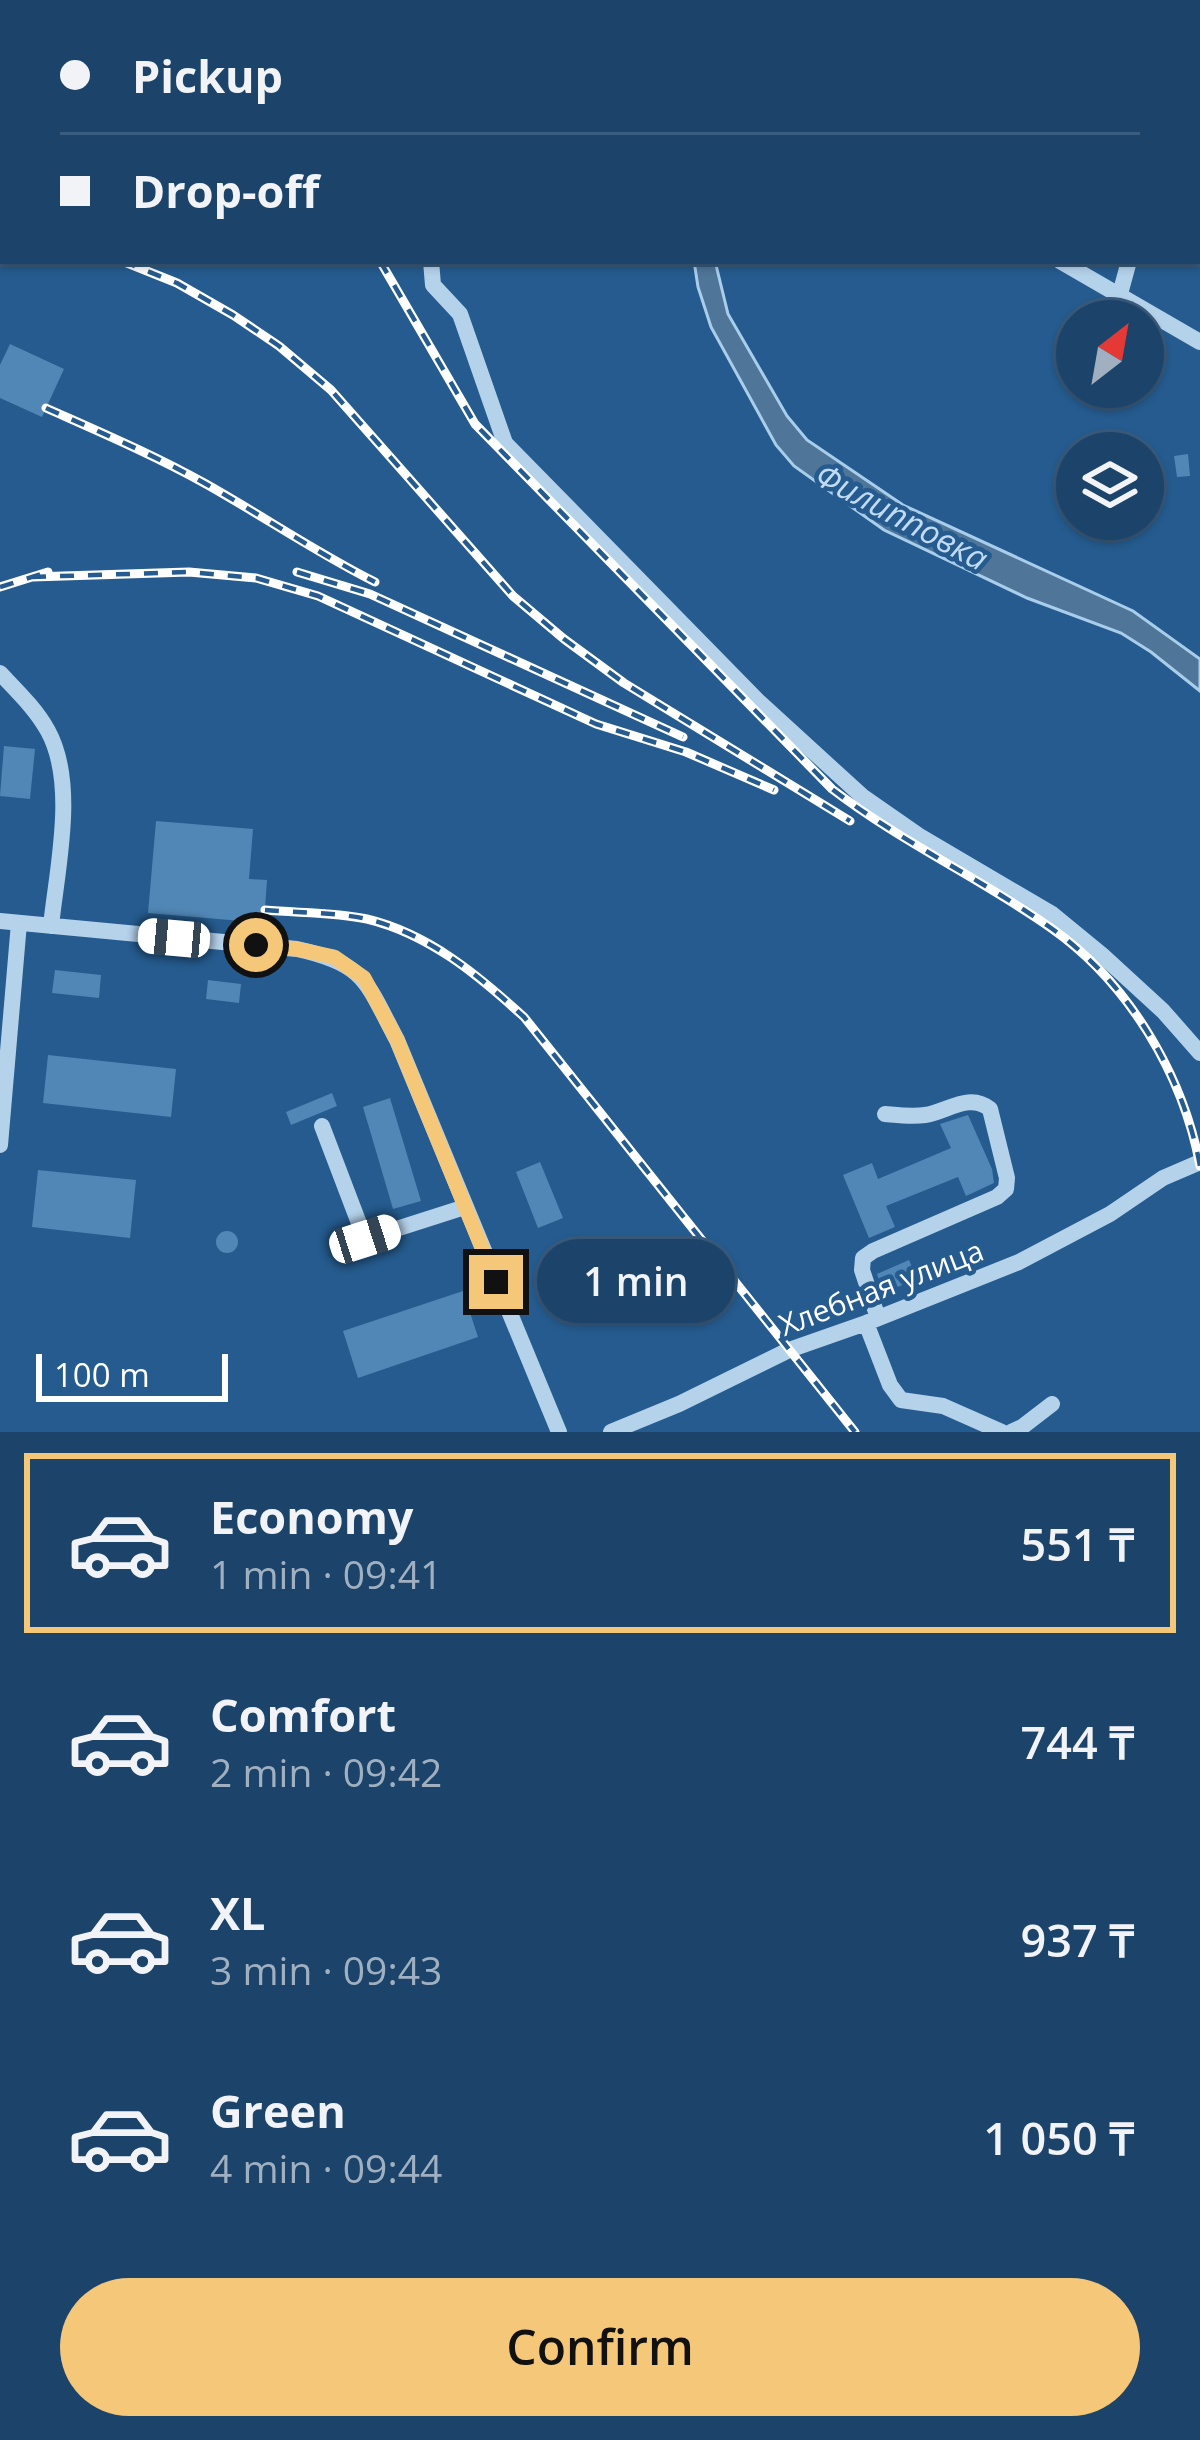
<!DOCTYPE html>
<html lang="en">
<head>
<meta charset="utf-8">
<style>
  :root { --surface:#1c446a; --page:#294e72; --text:#f1f3f6; --muted:#a0b0c1; --line:#3a5c7e; --accent:#f5c779 }
  body { margin:0; font-family:"Open Sans",sans-serif; background:var(--page); color:var(--text); height:100vh; display:flex; flex-direction:column; font-size:45px; white-space:nowrap }
  * { box-sizing:border-box; margin:0 }
  p { font-size:39px; color:var(--muted) }
  .icon { flex:none; width:66px; height:66px; fill:none; stroke:currentColor; stroke-width:2; stroke-linecap:round; stroke-linejoin:round }
  .map { position:relative; height:1432px; overflow:hidden }
  .panel { display:flex; flex-direction:column; background:var(--surface); flex:1 }
  .panel>* { flex:none }
  .hud { position:absolute; left:0px; top:0px; width:1200px; height:264px; box-shadow:0 3px 9px #0004,0 0 0 3px var(--line); display:grid; align-content:center; height:264px; padding:0 60px; background:var(--surface) }
  .needle { width:78px; rotate:31deg }
  .fabs { position:absolute; left:1056px; top:300px; display:grid; gap:24px }
  .fabs a { display:grid; place-items:center; width:108px; height:108px; border-radius:50%; background:var(--surface); box-shadow:0 3px 9px #0004,0 0 0 3px var(--line); font-size:60px }
  .scale { position:absolute; left:36px; bottom:30px; width:192px; box-sizing:border-box; padding-left:12px; border:6px solid #fff; border-top:0; font-size:33px; line-height:42px; white-space:nowrap; color:#fff; -webkit-text-stroke:9px #255b8e; paint-order:stroke }
  .end { position:absolute; width:54px; height:54px; margin:-27px; border:15px solid #f5c779; background:#111; box-shadow:0 0 0 6px #111 }
  .from { border-radius:50% }
  .bubble { position:absolute; height:84px; border-radius:42px; background:var(--surface); box-shadow:0 3px 9px #0004,0 0 0 3px var(--line); font-size:39px; font-weight:600; line-height:84px; text-align:center }
  .car { position:absolute; width:36px; height:72px; margin:-36px -18px; border-radius:15px; box-shadow:0 0 9px 3px #0007; background:linear-gradient(#fff 24%,#345 0 40%,#fff 0 76%,#345 0 86%,#fff 0) }
  .hud b { display:flex; align-items:center; gap:42px; height:114px; font-size:45px }
  .hud b+b { border-top:3px solid var(--line) }
  .hud i { width:30px; height:30px; background:var(--text) }
  ul { padding:21px 0 0; list-style:none }
  li { display:flex; align-items:center; gap:36px; height:180px; margin:0 24px 18px; padding:0 36px; border:6px solid transparent; border-radius:0px }
  li div { flex:1 }
  li b { display:block; font-size:45px }
  li em { font-style:normal; font-weight:600 }
  li.current { border-color:var(--accent) }
  li>.icon { width:108px; height:108px; stroke-width:1.5 }
  .primary-button { display:flex; gap:24px; margin-top:auto; padding:24px 60px }
  .primary-button a { flex:1; height:138px; border-radius:72px; background:var(--accent); color:#111; font-size:48px; font-weight:600; line-height:138px; text-align:center }
  .map>svg:first-child { display:block }
  .water { fill:#4f7598; stroke:#a9ceec; stroke-width:3 }
  .building { fill:#5187b6 }
  .lines { fill:none; stroke-linecap:round; stroke-linejoin:round }
  .minor { stroke:#b5d2eb; stroke-width:16 }
  .rail-casing { stroke:#fff; stroke-width:9 }
  .rail { stroke:#255b8e; stroke-width:4.5; stroke-dasharray:14; stroke-linecap:butt }
  .route { stroke:#f5c779; stroke-width:15 }
  .labels { text-anchor:middle; dominant-baseline:central; stroke-width:9; stroke-linejoin:round; paint-order:stroke }
  .street-label { font-size:30px; fill:#fff; stroke:#255b8e }
  .water-label { font-size:33px; font-style:italic; fill:#c1dbf2; stroke:#255b8e }
</style>
</head>
<body>
<div class="map">
<svg width="1200" height="1432" viewBox="0 0 1200 1432">
  <rect width="100%" height="100%" fill="#255b8e"/>
  <!-- water -->
  <path class="water" d="M694 261H715L728 314 787 416 807 440 903 505 1133 611 1200 659V691L1151 652 1121 633 1027 598 884 530 794 466 776 445 711 327 698 287Z"/>
  <!-- building -->
  <path class="building" d="M10 344 64 369 42 417 0 398V365Z
    M1188 454 1190 476 1177 477 1174 456Z
    M4 746 35 749 30 799 0 796Z
    M156 821 253 829 249 879 267 880 264 923 148 913Z
    M55 970 101 975 99 998 52 993Z
    M208 980 241 984 239 1003 206 999Z
    M48 1055 176 1069 171 1117 43 1103Z
    M332 1093 337 1106 291 1125 286 1112Z
    M390 1098 421 1201 393 1209 363 1107Z
    M968 1115 992 1169 994 1183 966 1196 958 1177 886 1206 895 1227 869 1238 843 1175 872 1163 878 1179 951 1148 940 1124Z
    M540 1162 563 1218 538 1228 516 1172Z
    M38 1170 136 1180 130 1238 32 1227Z
    M216 1242a11 11 0 1 1 22 0a11 11 0 1 1-22 0Z
    M909 1260 917 1279 883 1293 877 1274Z
    M463 1291 478 1337 358 1378 343 1331Z"/>
  <g class="lines">
    <!-- minor -->
    <path class="minor" d="M330 0 331 3
      M678 0 679 3
      M1038 0 1039 3
      M743 3 745 0
      M865 3V0
      M1167 3V0
      M431 261 433 285 460 314 505 443 759 702 862 796 921 837 1052 914 1102 955 1163 1011 1200 1053
      M1060 261 1200 342
      M1120 294 1129 261
      M0 673C17 691 36 709 48 731 77 784 57 868 51 926
      M0 921 297 949C366 964 366 982 397 1040L559 1432
      M322 1126 365 1239 465 1207
      M0 1145 19 923
      M878 1318 862 1270 863 1258 873 1251 997 1197 1006 1189 1007 1178 990 1109C969 1092 947 1112 925 1115 912 1117 897 1115 885 1114
      M866 1323 890 1385 901 1400 943 1406 1002 1432
      M611 1432 679 1404 789 1350 866 1323 1019 1262 1110 1214 1163 1178 1200 1162
      M1011 1432 1022 1427 1052 1404"/>
    <!-- rail casing -->
    <g class="rail-casing">
      <path id="rail" d="M232 0 234 3
        M0 228 3 229
        M122 261 177 283 233 315 279 346 331 390 513 596 564 639 624 683 850 821
        M380 261 475 424 832 789C901 842 980 878 1051 928 1128 982 1183 1074 1200 1166
        M46 408C100 432 154 455 206 484 263 516 317 553 375 582
        M297 572 370 594 683 737
        M32 577 189 572 256 578 318 596 596 724 686 752 774 790
        M0 587 48 572
        M265 910C298 913 335 912 367 919 429 934 478 975 524 1017L855 1432"/>
    </g>
    <!-- rail -->
    <use href="#rail" class="rail"/>
  </g>
  <g class="lines">
    <!-- route -->
    <path class="route" d="M256 945 297 949 334 957 364 978 397 1040 496 1282"/>
  </g>
  <g class="labels">
    <!-- street labels -->
    <g class="street-label">
      <text transform="translate(881 1287) rotate(-21)">Хлебная улица</text>
    </g>
    <!-- water labels -->
    <g class="water-label">
      <text transform="translate(902 516) rotate(28)">Филипповка</text>
    </g>
  </g>
</svg>
<div class="fabs">
<a><svg class="needle" viewBox="-14 -14 28 28"><path d="M0-13l5 13h-10z" fill="#e53935"/><path d="M0 13l5-13h-10z" fill="#a0b0c1"/></svg></a>
<a><svg class="icon" aria-label="layers" viewBox="0 0 24 24"><path d="M12 4l9 5-9 5-9-5zM3 14l9 5 9-5"/></svg></a>
</div>
<div class="scale">100 m</div>
<i class="end from" style="left:256px;top:945px"></i>
<i class="end" style="left:496px;top:1282px"></i>
<div class="bubble" style="left:537px;top:1239px;width:198px">1 min</div>
<i class="car" style="left:174px;top:938px;rotate:275deg"></i>
<i class="car" style="left:365px;top:1239px;rotate:72deg"></i>
<div class="hud">
<b><i class="from"></i>Pickup</b>
<b><i></i>Drop-off</b>
</div>
</div>
<section class="panel">
<ul>
<li class="current"><svg class="icon" aria-label="car" viewBox="0 0 24 24"><path d="M5 17H2v-5l4-1 3-4h7l3 4 3 1v5h-3M9 17h6M6 11h13"/><circle cx="7" cy="17" r="2"/><circle cx="17" cy="17" r="2"/></svg><div><b>Economy</b><p>1 min · 09:41</p></div><em>551 ₸</em></li>
<li><svg class="icon" aria-label="car" viewBox="0 0 24 24"><path d="M5 17H2v-5l4-1 3-4h7l3 4 3 1v5h-3M9 17h6M6 11h13"/><circle cx="7" cy="17" r="2"/><circle cx="17" cy="17" r="2"/></svg><div><b>Comfort</b><p>2 min · 09:42</p></div><em>744 ₸</em></li>
<li><svg class="icon" aria-label="car" viewBox="0 0 24 24"><path d="M5 17H2v-5l4-1 3-4h7l3 4 3 1v5h-3M9 17h6M6 11h13"/><circle cx="7" cy="17" r="2"/><circle cx="17" cy="17" r="2"/></svg><div><b>XL</b><p>3 min · 09:43</p></div><em>937 ₸</em></li>
<li><svg class="icon" aria-label="car" viewBox="0 0 24 24"><path d="M5 17H2v-5l4-1 3-4h7l3 4 3 1v5h-3M9 17h6M6 11h13"/><circle cx="7" cy="17" r="2"/><circle cx="17" cy="17" r="2"/></svg><div><b>Green</b><p>4 min · 09:44</p></div><em>1 050 ₸</em></li>
</ul>
<div class="primary-button"><a>Confirm</a></div>
</section>
</body>
</html>
